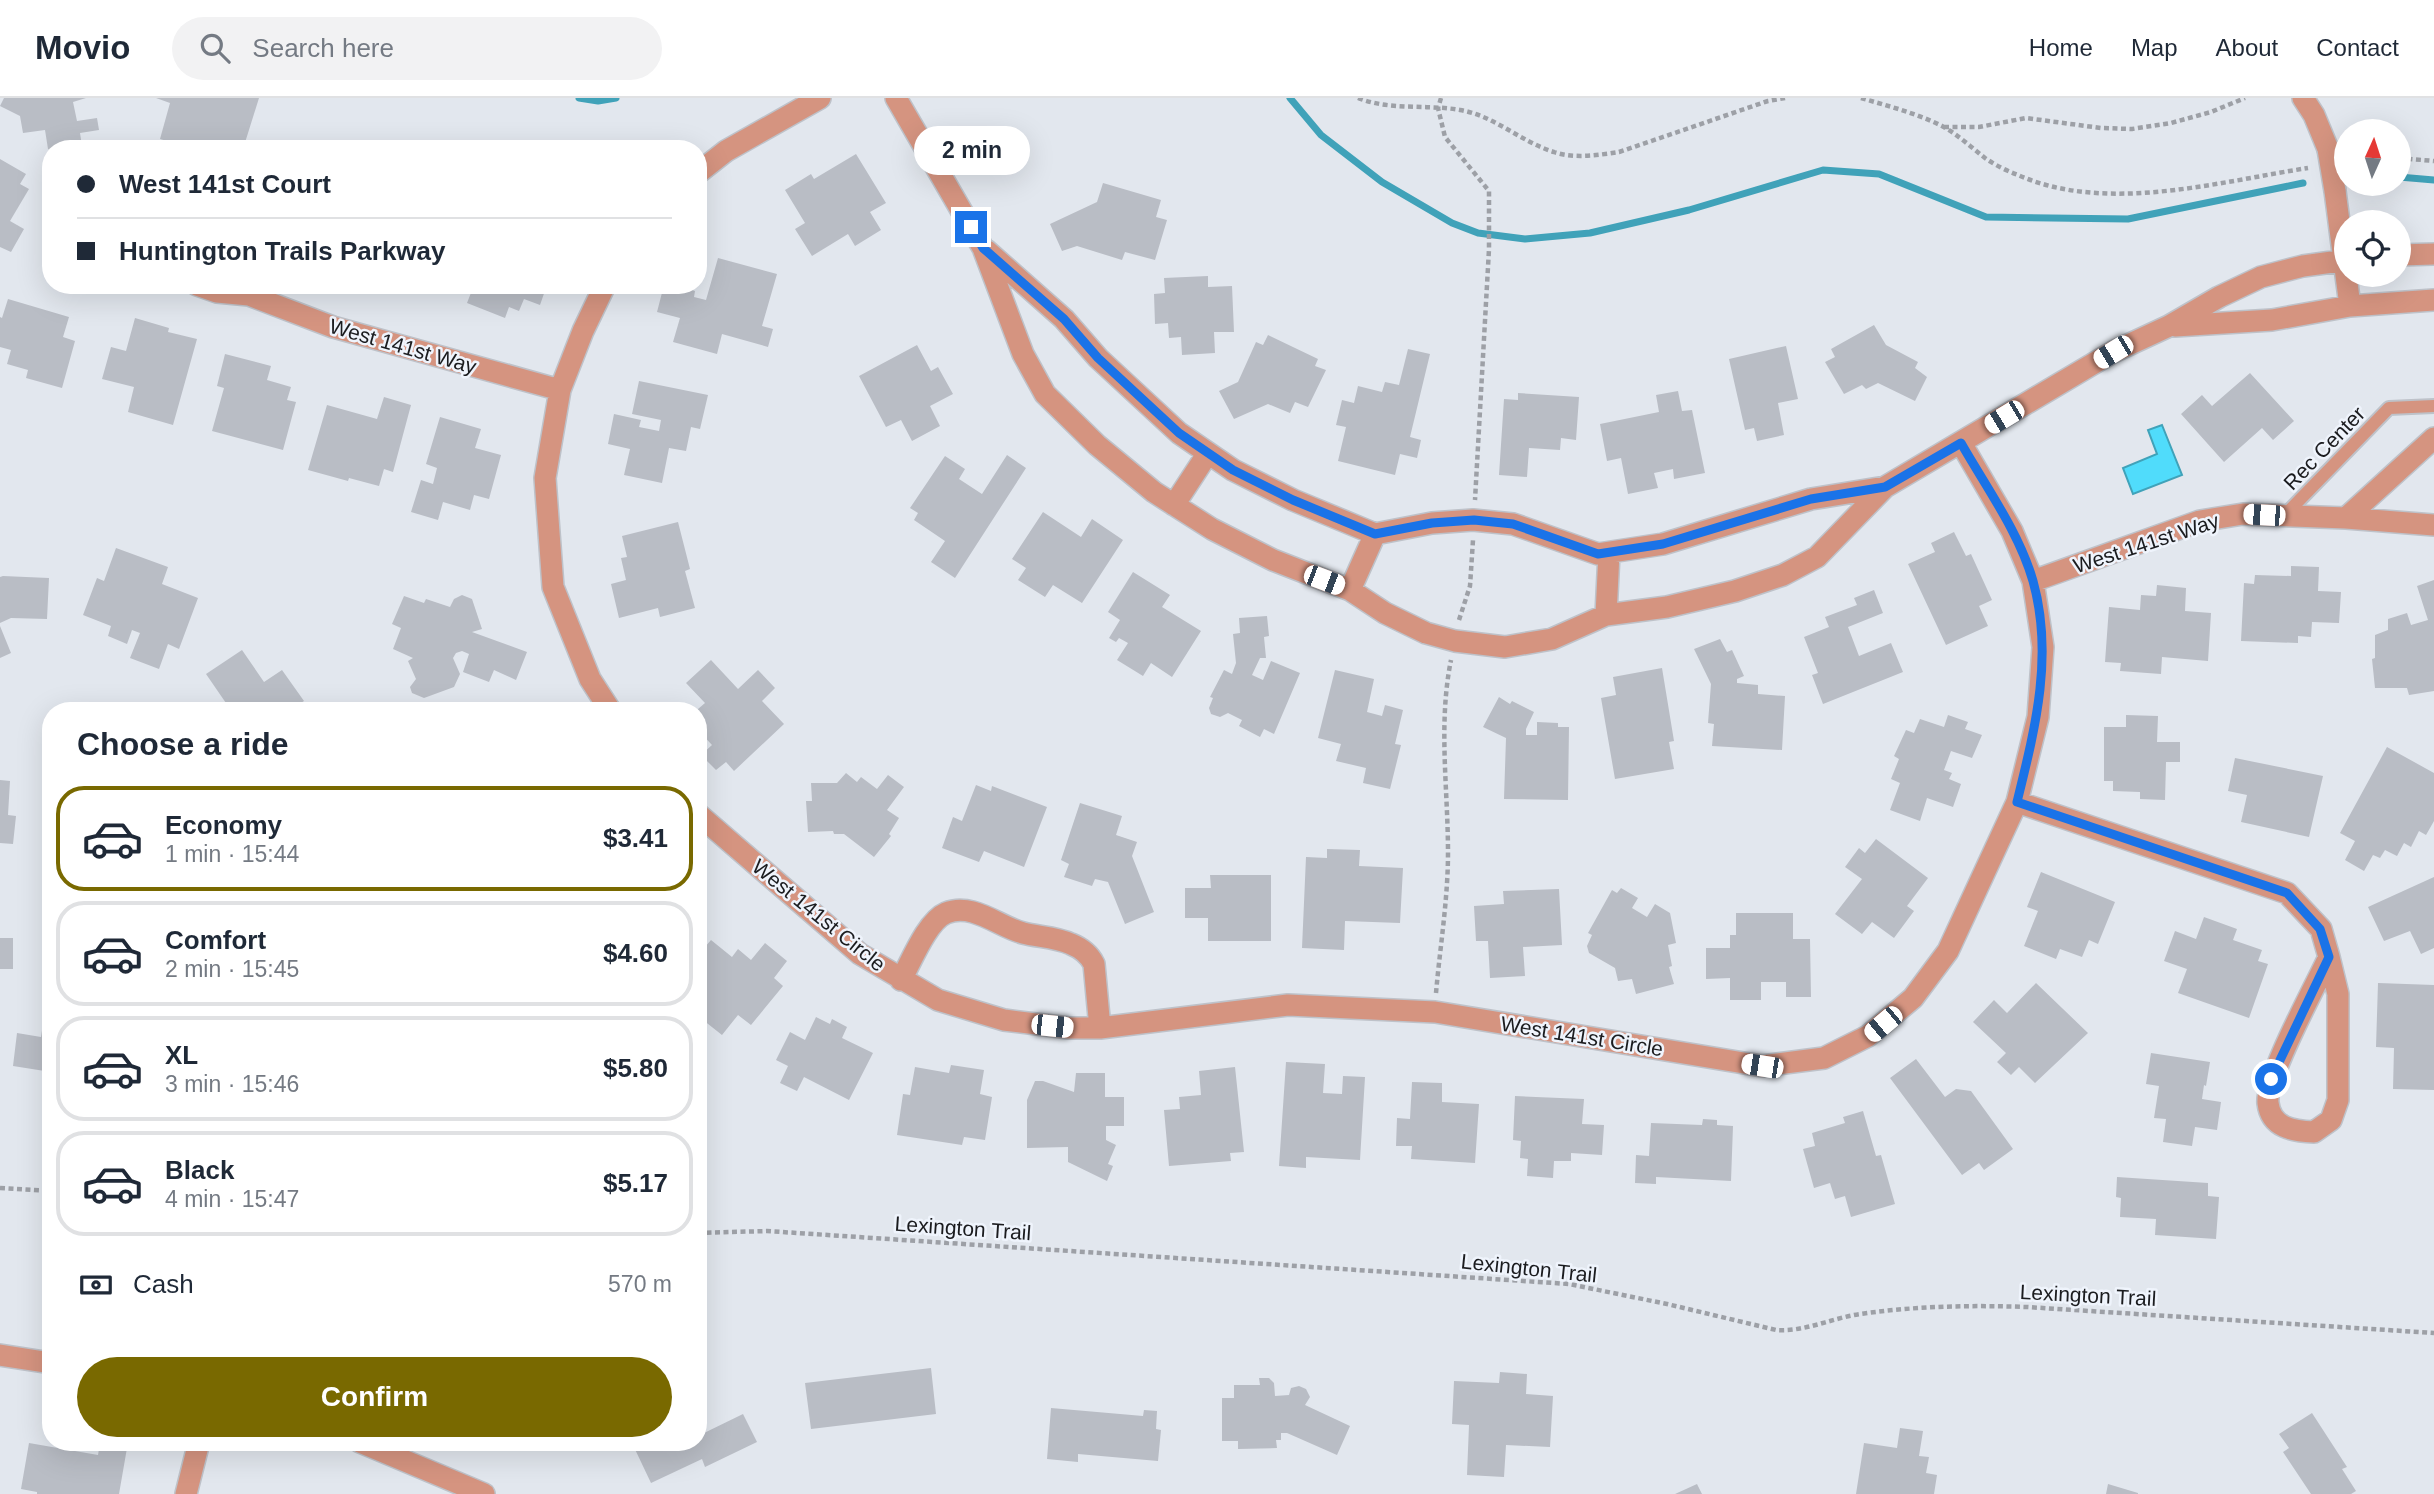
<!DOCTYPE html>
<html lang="en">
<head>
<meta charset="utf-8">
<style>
  :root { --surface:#fff; --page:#f2f2f3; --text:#1f2937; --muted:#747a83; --line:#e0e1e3; --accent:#796900 }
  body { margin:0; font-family:Arial,sans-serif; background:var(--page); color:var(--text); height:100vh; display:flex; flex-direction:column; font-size:26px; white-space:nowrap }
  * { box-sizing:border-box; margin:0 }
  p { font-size:23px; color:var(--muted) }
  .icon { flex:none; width:38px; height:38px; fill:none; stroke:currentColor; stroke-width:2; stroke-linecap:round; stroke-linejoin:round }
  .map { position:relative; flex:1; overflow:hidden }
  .side { position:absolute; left:42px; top:604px; width:665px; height:749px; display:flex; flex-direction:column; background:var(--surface); border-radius:28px; box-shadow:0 7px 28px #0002 }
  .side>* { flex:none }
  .banner { position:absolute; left:42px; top:42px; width:665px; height:154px; border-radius:28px; box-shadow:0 7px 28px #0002; display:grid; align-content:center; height:154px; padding:0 35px; background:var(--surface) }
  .needle { width:46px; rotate:3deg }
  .tools { position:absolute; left:2334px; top:21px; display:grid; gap:14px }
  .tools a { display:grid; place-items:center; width:77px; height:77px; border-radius:50%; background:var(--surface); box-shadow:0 7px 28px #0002; font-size:35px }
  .end { position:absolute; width:32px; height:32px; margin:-16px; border:9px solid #1a73e8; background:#fff; box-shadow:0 0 0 4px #fff }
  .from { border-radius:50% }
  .bubble { position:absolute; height:49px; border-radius:24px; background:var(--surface); box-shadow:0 7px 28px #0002; font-size:23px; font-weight:700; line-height:49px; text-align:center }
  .car { position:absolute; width:21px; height:42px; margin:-21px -10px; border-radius:9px; box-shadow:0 0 5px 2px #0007; background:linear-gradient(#fff 24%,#345 0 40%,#fff 0 76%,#345 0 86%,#fff 0) }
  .banner b { display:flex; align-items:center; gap:24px; height:66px; font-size:26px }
  .banner b+b { border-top:2px solid var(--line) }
  .banner i { width:18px; height:18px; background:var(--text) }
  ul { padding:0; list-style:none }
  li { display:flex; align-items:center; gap:21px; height:105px; margin:0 14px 10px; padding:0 21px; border:4px solid var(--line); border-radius:28px }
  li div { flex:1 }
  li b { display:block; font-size:26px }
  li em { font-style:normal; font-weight:700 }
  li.selected { border-color:var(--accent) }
  li>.icon { width:63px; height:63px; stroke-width:1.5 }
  h2 { padding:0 35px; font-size:32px; line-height:84px }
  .pay { display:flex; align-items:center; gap:18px; height:77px; padding:0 35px; font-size:26px }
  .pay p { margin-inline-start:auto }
  .button { display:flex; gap:14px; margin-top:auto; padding:14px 35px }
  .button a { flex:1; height:80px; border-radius:42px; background:var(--accent); color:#fff; font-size:28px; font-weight:700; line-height:80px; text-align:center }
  header { display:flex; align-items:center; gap:42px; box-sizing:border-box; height:98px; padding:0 35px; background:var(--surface); border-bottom:2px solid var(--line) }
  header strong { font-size:33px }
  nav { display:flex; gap:38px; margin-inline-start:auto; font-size:24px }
  .search { width:490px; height:63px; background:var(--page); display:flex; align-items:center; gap:18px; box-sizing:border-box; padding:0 24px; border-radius:38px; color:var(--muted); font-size:26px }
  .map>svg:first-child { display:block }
  .water { fill:#50dcfb; stroke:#40a2b9; stroke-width:2 }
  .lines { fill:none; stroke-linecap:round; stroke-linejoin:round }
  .stream { stroke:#40a2b9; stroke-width:7 }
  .building { fill:#b9bdc5 }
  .lane-casing { stroke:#bec2c9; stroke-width:16 }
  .street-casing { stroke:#bec2c9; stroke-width:24 }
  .path { stroke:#9da0a6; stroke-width:4.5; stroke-dasharray:5 3.5; stroke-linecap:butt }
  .lane { stroke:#d59480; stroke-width:12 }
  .street { stroke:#d59480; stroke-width:21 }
  .street-bridge-casing { stroke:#bec2c9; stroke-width:24; stroke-linecap:butt }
  .street-bridge { stroke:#d59480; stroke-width:21 }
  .route { stroke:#1a73e8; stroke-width:9 }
  .labels { text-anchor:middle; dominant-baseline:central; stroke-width:5; stroke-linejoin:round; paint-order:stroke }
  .street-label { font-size:21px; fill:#1b1c1f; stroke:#eff4fc }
</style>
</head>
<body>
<header>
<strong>Movio</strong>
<div class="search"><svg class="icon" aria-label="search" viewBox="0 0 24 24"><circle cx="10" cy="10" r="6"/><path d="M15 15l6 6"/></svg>Search here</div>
<nav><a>Home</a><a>Map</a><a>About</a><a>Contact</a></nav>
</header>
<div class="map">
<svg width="2434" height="1396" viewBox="0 0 2434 1396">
  <rect width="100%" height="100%" fill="#e2e7ee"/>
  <!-- water -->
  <path class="water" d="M2162 327 2182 377 2133 396 2123 370 2157 356 2148 332Z"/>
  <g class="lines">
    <!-- stream -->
    <path class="stream" d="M579 0 598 3 616 0
      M1290 0 1321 37 1382 84 1452 125 1478 135 1525 141 1590 135 1689 112 1823 72 1879 76 1986 119 2128 121 2303 85
      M2399 79 2434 82"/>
  </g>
  <!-- building -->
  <path class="building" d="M4 0H86L73 4 77 23 97 20 99 32 80 35 82 48 51 52 48 51 45 32 23 35 20 18 0 8Z
    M259 0 243 51H194L160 41 170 5 156 0Z
    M856 56 886 105 870 114 881 132 855 148 848 136 812 158 795 131 805 125 785 92 811 76 814 81Z
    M0 61 26 76 20 86 29 91 10 123 24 131 11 154 0 149Z
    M1103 85 1161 102 1156 119 1167 122 1155 162 1125 154 1122 162 1077 148 1062 153 1050 126 1097 104Z
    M718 160 777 176 762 228 773 231 768 249 722 236 717 256 673 244 680 220 657 214 664 187H677L695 193 694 199 706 202Z
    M1208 178V189L1232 188 1234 234H1214L1215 255 1182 257 1181 239 1169 240 1168 225 1155 226 1154 196 1165 195 1164 180Z
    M474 187H547L540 207 524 201 519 213 509 209 505 220 467 205Z
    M8 201 69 219 63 239 75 243 62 290 26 280 28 272 7 266 11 252 0 249V219L2 220Z
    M135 220 169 230 168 234 197 241 173 327 128 314 134 289 102 281 111 249 126 253Z
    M1874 227 1886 247 1918 264 1915 270 1927 279 1915 303 1878 285 1866 291 1862 287 1844 296 1825 264 1835 259 1831 251Z
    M1268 237 1318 261 1315 268 1326 272 1308 309 1295 304 1290 315 1268 306 1234 321 1219 293 1238 284 1256 244 1263 247Z
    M917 247 931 273 938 269 953 296 930 308 940 328 912 343 901 322 886 329 859 278Z
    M1786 248 1798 301 1778 305 1784 337 1757 343 1754 330 1745 332 1729 261Z
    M1408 251 1430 256 1410 339 1421 342 1417 360 1400 356 1395 377 1338 363 1346 329 1336 327 1342 302 1354 305 1358 288 1382 294 1385 284 1399 287Z
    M225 256 271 268 267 282 291 289 287 302 296 304 283 352 212 333 224 290 217 288Z
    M2250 275 2294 323 2273 342 2262 330 2224 364 2181 316 2202 297 2212 308Z
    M639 283 708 297 700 331 691 329 686 353 669 350 662 385 624 377 630 351 608 346 614 316 641 322 639 329 659 333 661 322 632 316Z
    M1678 293 1682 313 1692 312 1705 375 1674 381 1673 371 1654 375 1658 390 1628 396 1621 360 1607 363 1600 326 1659 314 1656 297Z
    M1518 295 1579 299 1576 342 1561 340 1560 352 1529 350 1527 379 1499 377 1504 301 1518 302Z
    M384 299 411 307 393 374 384 371 379 388 349 380 348 383 308 372 327 307 377 321Z
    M440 319 481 331 475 350 501 357 489 401 474 397 470 412 443 404 438 422 411 414 421 382 433 386 437 370 426 366Z
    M1007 357 1026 370 955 480 931 464 945 443 914 422 918 415 910 410 945 358 965 371 959 381 982 396Z
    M1043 414 1081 439 1092 421 1123 442 1082 505 1053 487 1045 499 1018 482 1026 470 1012 461Z
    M678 424 690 471 685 473 695 510 660 519 658 510 619 520 611 486 626 482 621 460 627 459 622 438Z
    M1954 434 1966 458 1971 456 1992 502 1979 508 1988 528 1946 547 1908 466 1935 454 1931 445Z
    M116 450 168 469 162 486 198 500 179 551 168 546 159 571 130 560 140 535 132 532 127 546 108 538 111 528 83 517 97 480 104 483Z
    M2291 468 2319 469 2318 493 2341 494 2339 525 2312 524 2311 539 2298 538V545L2241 543 2244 485 2254 486 2255 477 2291 478Z
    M1133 474 1170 497 1162 509 1201 533 1172 579 1151 565 1143 578 1117 562 1128 545 1119 540 1116 544 1109 540 1120 522 1108 514Z
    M3 478 49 480 47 521 11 520 0 525V479Z
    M2434 482V593L2409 597 2407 590H2375L2372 561 2375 560V537L2388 532V521L2407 515 2411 527 2428 522 2417 488Z
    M2157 487 2186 490 2185 513 2211 515 2208 563 2162 559 2161 576 2120 573 2121 565 2105 564 2109 509 2140 512 2141 497 2156 498Z
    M1874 492 1883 515 1848 529 1859 558 1891 545 1903 574 1823 606 1812 577 1818 575 1804 539 1829 529 1825 519 1857 507 1854 500Z
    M462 497 472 501 482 531 472 534 527 554 516 582 494 572 489 584 463 574 469 556 462 553 456 555 453 560 460 576 454 589 424 600 412 595 410 589 416 581 408 563 413 560 393 551 401 530 392 526 404 498 424 505 426 501 450 509 454 501Z
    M1267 518 1269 538 1264 539 1266 560H1260L1252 577 1263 582 1271 563 1300 575 1274 636 1264 631 1260 639 1239 628 1242 622 1228 615 1220 619 1211 616 1209 610 1213 600 1210 599 1224 572 1232 576 1236 565 1233 536 1240 535 1239 520Z
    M0 528 11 555 0 560Z
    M1720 541 1727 554 1732 552 1744 578 1737 581V585L1758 587V596L1785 598 1782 652 1712 648 1714 626 1708 625 1711 586 1694 551Z
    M242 552 264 584 282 572 304 603 290 612H221L228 608 206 576Z
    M711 562 738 591 758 572 775 590 762 603 784 626 734 673 726 664 716 672 701 657 712 647 698 632V611L705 605 686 585Z
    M1662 570 1674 643 1669 644 1674 671 1615 681 1601 600 1616 597 1613 579Z
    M1335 572 1374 581 1367 614 1382 618 1385 607 1403 612 1395 646 1401 647 1390 691 1363 685 1366 670 1336 663 1341 646 1318 640Z
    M1499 599 1510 606 1512 603 1534 614 1526 631V637H1537V624L1558 625V629H1569L1568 702 1504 701 1506 640 1483 629Z
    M1948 617 1968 624 1965 631 1982 637 1972 660 1951 653 1944 672 1952 675 1949 681 1961 686 1953 709 1927 700 1920 723 1890 712 1900 685 1891 681 1899 661 1894 658 1906 632 1914 635 1920 621 1944 629Z
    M2126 617 2158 618 2157 644H2180V664H2166L2165 702 2140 701V694L2113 693V683H2104V629H2126Z
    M2387 649 2434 675V723L2426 737 2419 733 2411 749 2404 745 2397 758 2385 752 2380 760 2373 757 2364 773 2345 762 2355 743 2340 735Z
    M2235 660 2323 678 2309 739 2241 724 2247 697 2228 693Z
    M846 675 857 684 861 679 877 691 888 677 904 689 887 712 899 720 889 736 891 738 874 759 844 736H834L833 733 808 734 806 703H812L811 685H837Z
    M0 682 10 683 8 717 16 718 13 746 0 745Z
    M976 687 991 693 992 688 1047 709 1024 769 984 753 979 764 942 750 953 719 962 723Z
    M1080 705 1122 718 1116 737 1137 744 1132 758 1154 814 1125 826 1108 784 1095 781 1092 788 1064 779 1069 766 1061 762Z
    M1876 741 1928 780 1907 808 1914 813 1894 840 1872 824 1862 836 1835 816 1862 781 1845 769 1859 750 1865 755Z
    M1327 751 1360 752 1359 768 1403 770 1400 825 1345 823 1344 852 1302 850 1306 759 1327 760Z
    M2041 774 2115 804 2098 846 2089 842 2082 859 2060 851 2056 861 2024 848 2038 813 2027 809Z
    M1210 777H1271V843H1208V820H1185V790H1211Z
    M2434 779V850L2421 856 2410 833 2384 843 2368 809Z
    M1621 790 1638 800 1632 810 1647 819 1655 806 1670 815 1676 845 1668 847 1672 868 1669 869 1674 886 1636 896 1632 881 1618 883 1615 870 1589 855 1587 848 1592 837 1588 835 1612 792 1617 795Z
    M1559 791 1562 847 1523 849 1525 878 1490 880 1488 843H1476L1474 808 1504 806 1503 793Z
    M1736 815H1793V841H1810L1811 899H1786V884H1761V902H1730V880L1706 881V850H1730V837H1736Z
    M2204 819 2237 831 2233 842 2262 852 2258 863 2268 866 2249 920 2178 895 2187 871 2164 863 2175 833 2196 841Z
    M0 840H13V871H0Z
    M711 842 732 859 738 851 751 862 765 845 787 863 774 880 783 888 751 927 738 917 722 937 698 918V857Z
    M2036 885 2088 935 2035 985 2019 969 2011 977 1997 964 2006 955 1973 924 1994 902 2007 915Z
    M2378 885 2434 887V992L2393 991 2394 950 2376 949Z
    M44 919 51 920V974L13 968 17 935 41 939Z
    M816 919 830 926 832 921 847 929 842 940 873 955 849 1002 804 979 797 993 780 985 788 968 776 962 790 934 805 942Z
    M2151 955 2210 964 2206 988 2204 987 2202 1001 2221 1004 2217 1032 2195 1029 2192 1048 2163 1044 2166 1021 2154 1020 2159 988 2146 986Z
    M1916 961 1945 999 1956 991 1971 993 2013 1051 1984 1072 1979 1065 1962 1077 1890 980Z
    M1286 964 1325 966 1323 995 1342 996 1343 978 1365 979 1360 1062 1306 1059V1070L1279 1068Z
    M951 967 984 972 980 996 992 999 985 1042 964 1039 962 1047 897 1037 903 996 910 997 915 969 949 975Z
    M1235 969 1244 1054 1230 1055 1231 1063 1169 1068 1164 1012 1180 1011 1179 999 1201 997 1199 973Z
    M1076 975H1105V999H1124V1028H1106V1042L1116 1047 1108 1066 1113 1068 1107 1083 1068 1064V1049L1027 1050V1002L1035 983H1043L1074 994Z
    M1412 984 1442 985V1004L1479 1006 1475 1065 1411 1061 1412 1048H1396L1397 1020 1410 1021Z
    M1515 998 1584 1001 1582 1026 1604 1027 1602 1057 1571 1055V1063H1554L1553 1080 1527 1078 1528 1061 1520 1060 1521 1043 1513 1042Z
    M1863 1013 1876 1058 1881 1057 1895 1106 1851 1119 1845 1098 1835 1101 1830 1085 1814 1090 1803 1051 1815 1048 1812 1035 1845 1025 1843 1019Z
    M1703 1021 1717 1022V1027L1733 1028 1731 1083 1656 1079V1086L1635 1085 1636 1057 1649 1058 1651 1025 1702 1027Z
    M2117 1079 2208 1085V1098L2219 1099 2216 1141 2155 1137 2156 1121 2120 1119 2121 1100 2116 1099Z
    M931 1270 936 1316 811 1331 805 1285Z
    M1500 1274 1527 1276 1526 1296 1553 1298 1550 1349 1506 1347 1504 1379 1467 1377 1469 1327 1452 1326 1454 1283 1499 1285Z
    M1259 1280H1269L1274 1285 1275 1298 1289 1297 1291 1290 1299 1288 1306 1291 1310 1299 1305 1307 1350 1328 1337 1357 1287 1335H1281V1342H1276L1277 1350 1238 1351V1343H1222V1300H1234V1287H1260Z
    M1051 1310 1143 1318 1144 1312 1157 1313 1156 1331 1161 1332 1158 1363 1078 1356V1364L1047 1361Z
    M2312 1315 2347 1369 2342 1371 2356 1393 2351 1396H2311L2283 1354 2289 1350 2279 1336Z
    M743 1316 757 1344 705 1369 702 1361 651 1385 632 1345 698 1344V1328L702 1336Z
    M1900 1330 1923 1333 1919 1358 1929 1359 1926 1375 1937 1377 1934 1396H1856L1864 1345 1897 1350Z
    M29 1345 98 1357 100 1345 127 1350 119 1396H37V1394L21 1391Z
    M1697 1386 1702 1396H1675Z
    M2108 1386 2138 1395V1396H2106Z"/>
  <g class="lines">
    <!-- lane casing -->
    <g class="lane-casing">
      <path id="lane" d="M2284 418 2389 310 2434 308"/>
    </g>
    <!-- street casing -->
    <g class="street-casing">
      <path id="street" d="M896 0 983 150 1023 256 1045 296 1097 347 1154 394 1212 431 1273 462 1350 492 1385 515 1426 535 1455 543 1505 549 1552 541 1606 517 1667 509 1735 493 1783 477 1817 459 1885 389 2113 254 2169 228 2219 199 2261 179 2303 168 2347 162
        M2303 0 2314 17 2328 51
        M698 75 726 53 820 0
        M2335 93 2350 208
        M986 152 1064 221 1098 260 1179 335 1233 372 1293 402 1375 436 1432 425 1473 422 1513 426 1598 456 1663 446 1811 401 1885 389
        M2399 157 2434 156
        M197 187 217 194 249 197 333 229 560 292
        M605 187 583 233 560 292 545 380 553 489 590 581 610 612
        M2175 228 2272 222 2350 208 2434 202
        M1174 407 1208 355
        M2346 420 2434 340
        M2033 483 2200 423 2243 416 2346 420 2434 427
        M1350 492 1375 436
        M1606 517 1609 455
        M2017 704 2287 795 2321 831 2329 859C2316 887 2265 980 2268 1005 2271 1030 2293 1033 2314 1034L2331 1022 2338 1002V896L2329 859
        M698 716 860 856 938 902 1004 922 1069 930H1100L1288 907 1435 914 1762 968 1824 960 1868 938 1913 900 1948 853 2017 704 2038 619 2043 549 2033 483 2012 433 1961 345
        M901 882C911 864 927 823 946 815 973 804 999 829 1023 835 1038 839 1056 839 1071 846 1081 850 1089 856 1094 866L1100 930
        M0 1257 51 1265
        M360 1344 484 1396
        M186 1396 199 1344"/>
    </g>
    <!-- path -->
    <path class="path" d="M1358 0C1391 13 1426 6 1460 12 1495 18 1521 44 1554 54 1574 61 1599 57 1619 54L1768 3 1785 0
      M1441 0 1438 10 1445 39 1489 93V151L1475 402
      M1861 0C1888 8 1916 15 1942 28 1957 36 1971 49 1985 60 1995 67 2007 73 2018 77 2106 116 2217 84 2308 70
      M1944 29H1979L2026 20 2101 30 2132 31 2171 25 2211 14 2245 0
      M2399 60 2434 63
      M1459 522 1470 488 1473 442
      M1436 895C1440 849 1448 801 1448 755 1448 690 1438 626 1451 562
      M0 1090 51 1093
      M698 1135 767 1133 1569 1186 1667 1206 1776 1232C1805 1234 1832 1220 1860 1216 1916 1208 1971 1207 2027 1209L2434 1235"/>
    <!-- lane -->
    <use href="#lane" class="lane"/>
    <!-- street -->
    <use href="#street" class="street"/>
    <!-- street-bridge casing -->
    <g class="street-bridge-casing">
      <path id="street-bridge" d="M2328 51 2335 93"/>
    </g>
    <!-- street-bridge -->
    <use href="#street-bridge" class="street-bridge"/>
  </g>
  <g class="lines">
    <!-- route -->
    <path class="route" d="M971 129 983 150 1064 221 1098 260 1179 335 1233 372 1293 402 1375 436 1432 425 1474 422 1513 426 1598 456 1663 446 1811 401 1885 389 1961 345C1986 389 2019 434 2033 483 2054 558 2035 631 2017 704L2287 795 2320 831 2329 859 2271 981"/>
  </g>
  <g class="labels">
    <!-- street labels -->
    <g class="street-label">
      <text transform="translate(403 248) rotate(16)">West 141st Way</text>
      <text transform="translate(2324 350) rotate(-46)">Rec Center</text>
      <text transform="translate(2146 445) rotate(-18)">West 141st Way</text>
      <text transform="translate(819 817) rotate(39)">West 141st Circle</text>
      <text transform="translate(1582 938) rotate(9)">West 141st Circle</text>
      <text transform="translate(963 1130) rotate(4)">Lexington Trail</text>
      <text transform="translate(1529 1170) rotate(6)">Lexington Trail</text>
      <text transform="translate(2088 1197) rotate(3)">Lexington Trail</text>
    </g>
  </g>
</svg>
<div class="tools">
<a><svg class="needle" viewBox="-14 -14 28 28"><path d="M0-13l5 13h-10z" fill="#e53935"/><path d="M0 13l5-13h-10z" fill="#747a83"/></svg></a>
<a><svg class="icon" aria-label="locate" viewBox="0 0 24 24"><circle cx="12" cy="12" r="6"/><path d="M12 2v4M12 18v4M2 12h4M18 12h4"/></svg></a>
</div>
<i class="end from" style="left:2271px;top:981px"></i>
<i class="end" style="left:971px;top:129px"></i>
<div class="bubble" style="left:914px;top:28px;width:116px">2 min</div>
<i class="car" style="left:2113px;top:254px;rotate:239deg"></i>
<i class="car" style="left:2004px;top:319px;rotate:239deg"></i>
<i class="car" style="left:2264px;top:417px;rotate:273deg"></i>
<i class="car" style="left:1324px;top:482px;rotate:111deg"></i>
<i class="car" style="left:1883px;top:926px;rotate:230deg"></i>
<i class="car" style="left:1052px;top:928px;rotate:96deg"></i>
<i class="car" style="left:1762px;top:968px;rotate:279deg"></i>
<div class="banner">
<b><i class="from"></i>West 141st Court</b>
<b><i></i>Huntington Trails Parkway</b>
</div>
<section class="side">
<h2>Choose a ride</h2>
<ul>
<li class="selected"><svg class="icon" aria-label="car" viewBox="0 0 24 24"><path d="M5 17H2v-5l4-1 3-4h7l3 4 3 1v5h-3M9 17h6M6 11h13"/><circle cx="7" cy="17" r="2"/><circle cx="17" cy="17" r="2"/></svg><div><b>Economy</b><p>1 min · 15:44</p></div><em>$3.41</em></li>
<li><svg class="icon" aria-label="car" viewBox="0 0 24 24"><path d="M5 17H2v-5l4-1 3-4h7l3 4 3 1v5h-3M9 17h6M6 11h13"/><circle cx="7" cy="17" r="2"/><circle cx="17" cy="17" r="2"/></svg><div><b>Comfort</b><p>2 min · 15:45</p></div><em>$4.60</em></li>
<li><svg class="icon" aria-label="car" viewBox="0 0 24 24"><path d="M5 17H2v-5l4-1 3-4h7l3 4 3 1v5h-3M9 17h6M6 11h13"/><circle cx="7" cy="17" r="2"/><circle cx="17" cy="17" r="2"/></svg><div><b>XL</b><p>3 min · 15:46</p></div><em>$5.80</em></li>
<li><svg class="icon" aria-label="car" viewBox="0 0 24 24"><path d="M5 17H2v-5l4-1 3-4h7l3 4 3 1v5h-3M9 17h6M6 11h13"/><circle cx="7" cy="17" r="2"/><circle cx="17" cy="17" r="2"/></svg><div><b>Black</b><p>4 min · 15:47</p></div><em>$5.17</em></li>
</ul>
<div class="pay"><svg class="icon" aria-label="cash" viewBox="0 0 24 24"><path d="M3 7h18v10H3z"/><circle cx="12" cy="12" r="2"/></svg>Cash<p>570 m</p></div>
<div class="button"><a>Confirm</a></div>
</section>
</div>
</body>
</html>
